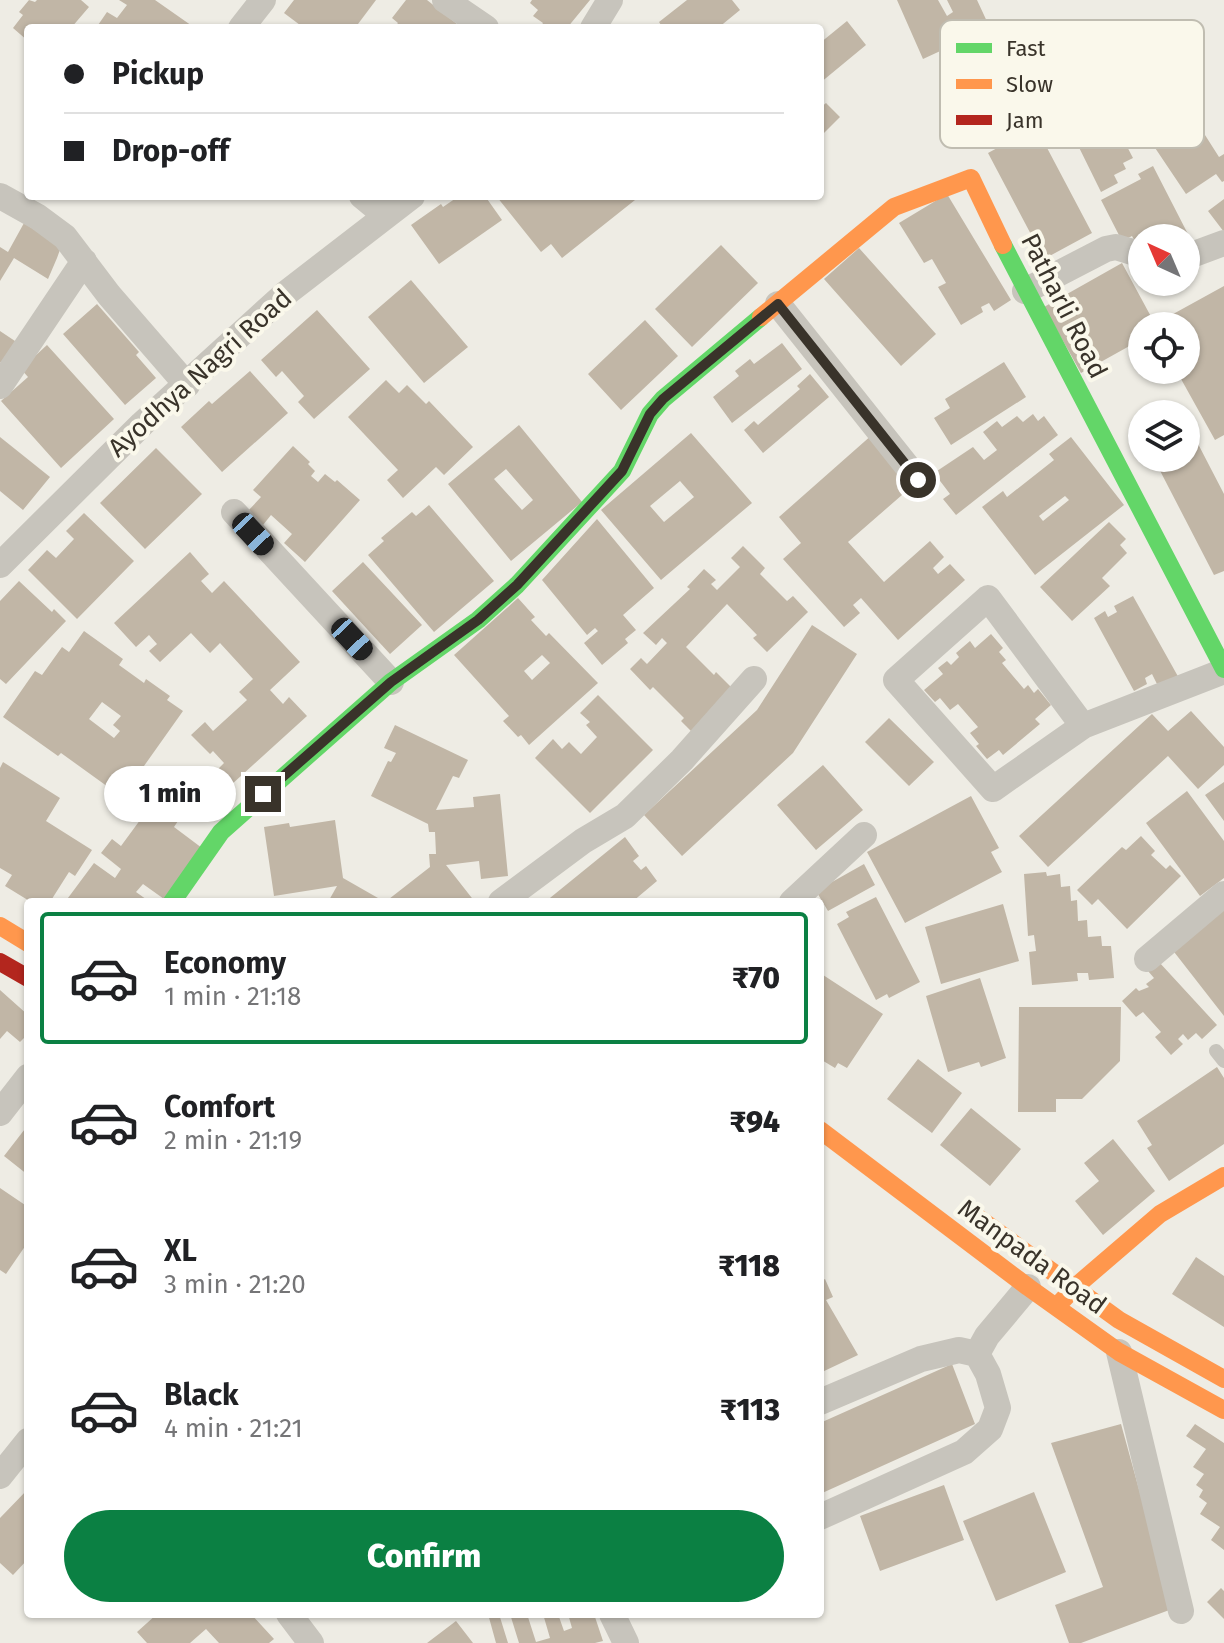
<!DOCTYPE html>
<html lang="en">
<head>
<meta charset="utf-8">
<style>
  :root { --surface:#fff; --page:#f2f2f2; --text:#202124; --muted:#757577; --line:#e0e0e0; --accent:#0b8043 }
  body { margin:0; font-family:"Fira Sans",sans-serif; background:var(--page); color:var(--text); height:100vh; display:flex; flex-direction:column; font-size:30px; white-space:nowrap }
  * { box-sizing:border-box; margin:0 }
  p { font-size:26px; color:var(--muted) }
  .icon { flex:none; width:44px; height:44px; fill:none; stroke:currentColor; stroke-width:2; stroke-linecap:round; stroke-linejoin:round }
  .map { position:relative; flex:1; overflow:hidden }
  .drawer { position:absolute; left:24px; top:898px; width:800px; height:720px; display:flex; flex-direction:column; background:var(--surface); border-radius:8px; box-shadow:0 2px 6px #0004 }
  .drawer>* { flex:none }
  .guide { position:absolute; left:24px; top:24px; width:800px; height:176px; border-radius:8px; box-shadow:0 2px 6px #0004; display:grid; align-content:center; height:176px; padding:0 40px; background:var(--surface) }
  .needle { width:52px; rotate:316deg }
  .fabs { position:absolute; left:1128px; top:224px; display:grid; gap:16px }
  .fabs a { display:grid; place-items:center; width:72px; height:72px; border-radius:50%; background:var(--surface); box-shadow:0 2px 6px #0004; font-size:40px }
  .end { position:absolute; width:36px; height:36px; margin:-18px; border:10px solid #39332a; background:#fff; box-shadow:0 0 0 4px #fff }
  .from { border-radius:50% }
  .bubble { position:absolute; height:56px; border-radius:28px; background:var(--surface); box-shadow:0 2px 6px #0004; font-size:26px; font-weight:800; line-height:56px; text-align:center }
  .car { position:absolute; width:24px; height:48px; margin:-24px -12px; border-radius:10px; box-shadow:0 0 6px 2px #0007; background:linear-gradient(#222 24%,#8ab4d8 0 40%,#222 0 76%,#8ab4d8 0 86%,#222 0) }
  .guide b { display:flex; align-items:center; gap:28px; height:76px; font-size:30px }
  .guide b+b { border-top:2px solid var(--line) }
  .guide i { width:20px; height:20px; background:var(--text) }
  ul { padding:14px 0 0; list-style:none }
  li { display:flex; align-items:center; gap:24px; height:132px; margin:0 16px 12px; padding:0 24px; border:4px solid transparent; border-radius:8px }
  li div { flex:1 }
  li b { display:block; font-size:30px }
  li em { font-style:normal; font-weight:800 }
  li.selected { border-color:var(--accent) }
  li>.icon { width:72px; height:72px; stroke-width:1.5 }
  .action { display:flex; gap:16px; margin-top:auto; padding:16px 40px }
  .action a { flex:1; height:92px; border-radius:48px; background:var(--accent); color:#fff; font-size:32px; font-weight:800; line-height:92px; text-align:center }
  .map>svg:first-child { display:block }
  .building { fill:#c1b6a6; fill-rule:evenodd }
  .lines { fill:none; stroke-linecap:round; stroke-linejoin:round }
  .lane { stroke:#c7c4bc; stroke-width:14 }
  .street { stroke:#c7c4bc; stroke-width:26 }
  .fast { stroke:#63d668; stroke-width:18 }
  .slow { stroke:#ff974d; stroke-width:18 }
  .jam { stroke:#b3261e; stroke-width:18 }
  .route { stroke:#39332a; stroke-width:10 }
  .labels { text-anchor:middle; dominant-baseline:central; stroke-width:8; stroke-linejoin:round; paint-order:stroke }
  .street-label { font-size:26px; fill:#39332a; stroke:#faf8eb }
  .key { fill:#faf8eb; stroke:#c0bdb1; stroke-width:2 }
  .key-label { font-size:22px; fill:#39332a }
</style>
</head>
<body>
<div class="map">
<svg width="1224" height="1643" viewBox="0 0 1224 1643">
  <rect width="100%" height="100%" fill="#eeece4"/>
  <!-- building -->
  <path class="building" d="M29 0 35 2 37 0H81L89 7 71 28H28V41L13 28 23 15 19 12Z
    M119 0H155L195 28H96L107 12 117 18 127 5Z
    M294 0H376L355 28H304L284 13Z
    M406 0H427L462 28H394L398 23 392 18Z
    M532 0H590L567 28H540L543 23 533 16 538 10 530 3Z
    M687 0H732L740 10 718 28H663L659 22Z
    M897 0H938L947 16 953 12 947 0H977L990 28 923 59Z
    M847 21 866 45 820 83V43Z
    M1184 102 1219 157 1224 154V181L1222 182 1216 174 1186 194 1139 124 1152 115 1156 121Z
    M826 103 840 117 820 137V108Z
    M1078 110 1083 119 1095 113 1099 120 1110 114 1133 158 1123 163 1126 169 1114 175 1118 183 1101 192 1064 117Z
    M1036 127 1092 233 1044 259 988 153Z
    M1153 166 1191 240 1186 243V238L1151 237 1142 238V242L1137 245 1132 236 1122 241 1101 200 1141 179 1138 174Z
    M947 194 1011 300 994 311 989 303 981 307 983 312 961 325 938 287 946 283 932 259 924 263 899 223Z
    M459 196H485L502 220 439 264 411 225 441 204 443 207Z
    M499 196H632L635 200 562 258 551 244 541 252 497 197Z
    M1224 199V232L1208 211Z
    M24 223 61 247 57 258 48 279 14 258 0 281V247L8 252Z
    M721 245 758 283 692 347 655 309Z
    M859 248 936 334 901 366 824 279Z
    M1122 263 1155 324 1224 286V435L1215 440 1176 370H1186V326H1142V339L1081 373 1044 307Z
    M411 280 468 347 424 383 368 317Z
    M97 304 139 352 136 355 156 378 125 405 63 334Z
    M317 310 370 369 314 419 298 402 304 396 282 371 276 377 261 360Z
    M645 320 678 356 621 410 588 374Z
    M0 331 18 343 5 365 0 362Z
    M782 343 802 369 732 423 713 397 739 376 735 371 750 359 754 364Z
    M47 345 114 419 61 468 1 401 28 377 21 369Z
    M1004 362 1026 397 951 445 934 418 950 408 945 399Z
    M250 371 288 413 222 472 181 427 209 401 212 404Z
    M810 374 829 397 763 453 744 430 754 421 758 425 800 389 797 386Z
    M386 380 399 393 407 385 426 404 429 401 473 447 444 475 436 467 403 498 387 480 398 470 348 417Z
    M1033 414 1038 421 1044 416 1058 435 956 515 943 499 950 494 934 473 973 447 984 460 997 450 983 432 997 421 1002 427 1017 416 1023 422Z
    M519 425 582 502 511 561 448 484ZM506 469 533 500 522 510 494 479Z
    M691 433 752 503 661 580 601 510ZM680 481 694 497 664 522 650 506Z
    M873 434 910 488 848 542 884 582 930 541 944 557 933 568 938 574 950 564 965 580 898 640 861 598 853 605 860 613 844 627 783 559 801 543 779 517Z
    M0 437 50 477 23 510 0 491Z
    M1071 437 1124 505 1035 575 982 507 1003 491 1007 497 1054 460 1049 454ZM1065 496 1069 500 1043 521 1039 516Z
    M1196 440 1224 494V571L1214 575 1155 461 1161 458H1186V445Z
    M293 446 310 462 308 464 315 471 311 476 318 482 325 474 335 482 337 480 360 500 305 562 284 543 292 534 271 515 263 525 248 511 261 497 253 490Z
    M156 448 202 494 145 549 100 503Z
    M429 505 494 581 434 632 368 555 384 541 381 538 412 512 416 516Z
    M84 513 134 561 77 619 28 570 47 550 56 558 74 539 66 531Z
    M597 519 654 588 623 615 636 630 625 639 628 643 602 665 584 643 598 631 595 628 587 635 542 580Z
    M1109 522 1126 539 1120 545 1127 553 1102 578 1110 586 1072 621 1040 587Z
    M743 546 765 568 760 574 787 601 793 596 808 612 767 652 753 638 757 635 727 604 686 647 714 675 716 672 733 689 691 731 681 721 684 718 653 687 650 690 630 669 641 658 647 664 667 643 662 638 656 645 643 633 690 589 687 587 704 569 716 580 711 584 717 590 740 567 731 558Z
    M190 552 209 574 201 581 212 593 224 581 300 662 270 690 283 704 289 697 307 716 231 785 217 770 224 763 213 751 210 754 191 735 205 722 213 731 247 700 239 692 253 679 220 643 210 653 191 633 160 662 149 651 157 644 149 635 136 647 114 623Z
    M363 562 422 625 390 654 332 591Z
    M19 581 52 612 54 609 66 621 6 684 0 679V601Z
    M1133 596 1180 680 1157 684 1152 674 1145 678 1147 684 1134 691 1094 618 1105 611 1108 617 1117 612 1114 606Z
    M518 598 535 617 531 620 546 636 549 633 598 683 529 745 521 735 518 737 503 721 509 716 454 655ZM542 655 550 663 532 680 524 671Z
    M812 625 857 654 793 753 682 856 644 815 757 710Z
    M84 631 123 659 119 665 144 683 146 679 170 696 167 700 183 711 122 797 61 753 58 756 3 717 35 671 42 675 62 647 69 652ZM102 702 121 716 113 725 120 731 114 738 89 719Z
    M991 634 1003 648 999 652 1006 660 1002 663 1024 689 1028 685 1034 693 1038 689 1051 705 1035 719 1040 724 1003 755 999 750 987 759 976 746 979 744 970 733 978 727 958 704 950 710 940 698 935 702 924 690 943 674 938 668 947 661 951 665 959 657 956 653 970 641 975 648Z
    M598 695 653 750 590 813 535 758 553 739 562 749 569 742 581 754 597 737 586 725 590 722 580 713Z
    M1191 711 1224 747V765L1198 789 1168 756 1048 867 1019 836 1152 714 1168 731Z
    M889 718 934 762 909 786 865 742Z
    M395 725 468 760 459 778 453 776 436 810 474 807 473 797 500 794 508 876 481 879 479 861 446 865 475 902H391L389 899 430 867 429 854H436L435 832H429L428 824 371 796 388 761 391 762 396 753 384 748Z
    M3 762 60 798 46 821 92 850 75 876 69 872 50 902H31L5 886 12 875 0 868V768Z
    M823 765 863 810 816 850 777 805Z
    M1224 782V821L1205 795Z
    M1187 791 1224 841V878L1200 896 1146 823Z
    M971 796 999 848 991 852 1002 872 905 923 867 852Z
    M157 797 182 815 174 827 202 848 164 899 143 884 136 892 150 902H65L94 863 115 878 121 869 101 853 112 839 121 846Z
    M335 820 343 878 385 902H328L337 886 274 896 264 827 289 823 290 827Z
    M1141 836 1155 851 1151 855 1166 869 1170 865 1181 876 1127 929 1098 899 1092 905 1077 890 1122 847 1126 850Z
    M625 837 639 856 633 861 641 870 646 866 657 881 632 902H545Z
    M864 864 875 885 828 911 816 891Z
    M1046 872 1047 876 1060 874 1061 887 1070 886 1071 901 1077 900 1078 921 1087 920 1088 937 1101 936 1102 946H1111L1114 978 1089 980 1088 973H1077L1078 981 1032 985 1029 952 1036 951 1034 935 1028 936 1024 874Z
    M876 897 920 982 889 998 887 994 876 1000 837 924 849 917 846 912Z
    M1003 904 1019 961 941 984 925 927Z
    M1224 907V1016L1171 948Z
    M1159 962 1217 1025 1202 1039 1196 1033 1188 1040 1183 1034 1178 1039 1183 1044 1171 1055 1155 1037 1161 1032 1143 1012 1136 1017 1122 1001 1136 988 1139 991 1149 987 1146 984 1154 978 1148 971Z
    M820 973 883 1014 847 1068 838 1063 835 1068 820 1059Z
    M980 978 1006 1058 981 1067 979 1062 948 1072 926 996Z
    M0 990 28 1015V1034L20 1042 7 1031 0 1039Z
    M1019 1007H1121L1120 1061 1082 1099H1056V1112H1018Z
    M918 1059 962 1093 932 1133 887 1099Z
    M1217 1067 1224 1078V1144L1169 1181 1147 1148 1152 1145 1137 1121Z
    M971 1108 1021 1149 990 1186 940 1145Z
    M28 1125V1175L4 1156Z
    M1113 1139 1155 1191 1103 1235 1075 1201 1099 1181 1084 1163Z
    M0 1188 28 1207V1242L6 1274 0 1270Z
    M1196 1257 1224 1276V1327L1172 1294Z
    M825 1279 833 1297 826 1300 858 1355 820 1373V1282Z
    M952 1364 975 1424 820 1494V1423Z
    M1121 1424 1172 1609 1081 1643H1069L1055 1605 1103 1587 1051 1443Z
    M1195 1424 1224 1443V1550L1211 1540 1220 1527 1200 1514 1207 1503 1199 1497 1203 1490 1196 1485 1204 1474 1193 1467 1206 1449 1186 1436Z
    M944 1485 964 1540 880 1571 860 1516Z
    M28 1489V1559L13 1575 0 1563V1518Z
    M1034 1492 1066 1572 996 1601 963 1521Z
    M1221 1588 1224 1591V1619L1207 1602Z
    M157 1614H251L274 1639 269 1643H219L206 1629 190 1643H147L137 1632Z
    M488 1614H499L508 1643H496Z
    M510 1614H527L536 1642 550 1638 543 1614H558L564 1631 572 1628 568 1614H594L603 1641 595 1643H519Z
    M456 1621 473 1643H427Z"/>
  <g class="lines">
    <!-- lane -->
    <path class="lane" d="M1216 1051 1224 1061"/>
    <!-- street -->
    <path class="street" d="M445 0 486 28
      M241 28 263 0
      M593 28 610 0
      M0 196 38 217 65 237 109 295 187 385
      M362 196 385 215
      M1186 257 1224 243
      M1025 291 1106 249 1116 247 1142 255
      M778 304 918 480
      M0 386 84 261
      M234 512 391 682
      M0 565 142 424 285 294 412 196
      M1083 726 988 598 896 680 993 789 1083 726 1224 671
      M501 902 583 841 625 816 682 760 754 679
      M792 902 864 835
      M1147 959 1224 894
      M0 1113 28 1077
      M1119 1352 1181 1611
      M820 1402 921 1359 959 1350 977 1354
      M0 1476 28 1441
      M820 1517 964 1452 990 1429 998 1408 988 1374 977 1354 987 1336 1028 1287
      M289 1614 311 1643
      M612 1614 626 1643"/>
    <!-- fast -->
    <path class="fast" d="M1003 245 1224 669
      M172 902 221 832 391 682 478 620 517 585 622 471 650 414 663 399 761 317"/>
    <!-- slow -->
    <path class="slow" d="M761 317 894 207 971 178 1003 245
      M0 926 28 943
      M820 1130 1028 1287 1119 1352 1224 1410
      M977 1217 1119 1320 1224 1379
      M1058 1305 1075 1287 1160 1214 1224 1176"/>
    <!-- jam -->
    <path class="jam" d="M0 962 28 978"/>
  </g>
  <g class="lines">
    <!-- route -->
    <path class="route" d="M263 794 391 682 478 620 517 585 622 471 650 414 663 399 778 304 918 480"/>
  </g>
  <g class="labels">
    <!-- street labels -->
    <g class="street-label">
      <text transform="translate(1064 306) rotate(63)">Patharli Road</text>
      <text transform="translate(200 373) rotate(-42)">Ayodhya Nagri Road</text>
      <text transform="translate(1032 1257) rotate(36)">Manpada Road</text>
    </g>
  </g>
  <!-- legend -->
  <rect x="940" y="20" width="264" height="128" rx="12" class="key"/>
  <rect x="956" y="43" width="36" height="10" fill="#63d668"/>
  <rect x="956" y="79" width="36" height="10" fill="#ff974d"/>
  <rect x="956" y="115" width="36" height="10" fill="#b3261e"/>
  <g class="key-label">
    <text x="1006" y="56">Fast</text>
    <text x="1006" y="92">Slow</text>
    <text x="1006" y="128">Jam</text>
  </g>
</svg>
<div class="fabs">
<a><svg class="needle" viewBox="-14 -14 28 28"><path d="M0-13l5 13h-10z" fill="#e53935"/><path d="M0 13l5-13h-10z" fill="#757577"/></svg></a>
<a><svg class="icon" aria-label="locate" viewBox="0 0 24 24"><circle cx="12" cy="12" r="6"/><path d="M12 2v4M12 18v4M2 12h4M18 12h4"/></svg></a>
<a><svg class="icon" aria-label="layers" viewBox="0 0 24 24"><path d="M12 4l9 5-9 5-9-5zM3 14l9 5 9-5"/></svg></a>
</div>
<i class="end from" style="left:918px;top:480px"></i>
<i class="end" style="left:263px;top:794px"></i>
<div class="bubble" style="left:104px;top:766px;width:132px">1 min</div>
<i class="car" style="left:253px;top:534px;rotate:137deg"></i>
<i class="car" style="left:352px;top:639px;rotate:137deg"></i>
<div class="guide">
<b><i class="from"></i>Pickup</b>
<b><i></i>Drop-off</b>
</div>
<section class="drawer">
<ul>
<li class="selected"><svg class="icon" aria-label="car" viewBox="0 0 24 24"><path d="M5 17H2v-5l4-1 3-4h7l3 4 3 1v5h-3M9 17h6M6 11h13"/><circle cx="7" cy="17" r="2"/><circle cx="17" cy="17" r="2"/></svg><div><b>Economy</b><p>1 min · 21:18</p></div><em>₹70</em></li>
<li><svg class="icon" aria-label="car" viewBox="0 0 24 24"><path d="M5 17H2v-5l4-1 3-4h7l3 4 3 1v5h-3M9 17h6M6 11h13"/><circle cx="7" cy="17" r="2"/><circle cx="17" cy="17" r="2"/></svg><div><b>Comfort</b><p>2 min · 21:19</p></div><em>₹94</em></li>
<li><svg class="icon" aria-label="car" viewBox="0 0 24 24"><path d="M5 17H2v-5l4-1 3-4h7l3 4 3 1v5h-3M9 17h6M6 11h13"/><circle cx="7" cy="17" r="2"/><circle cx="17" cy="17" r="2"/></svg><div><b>XL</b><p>3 min · 21:20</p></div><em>₹118</em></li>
<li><svg class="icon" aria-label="car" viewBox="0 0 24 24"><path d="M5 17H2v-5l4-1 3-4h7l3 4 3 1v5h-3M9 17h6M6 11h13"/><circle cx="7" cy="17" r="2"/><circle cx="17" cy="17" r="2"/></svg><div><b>Black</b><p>4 min · 21:21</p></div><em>₹113</em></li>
</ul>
<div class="action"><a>Confirm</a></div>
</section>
</div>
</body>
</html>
